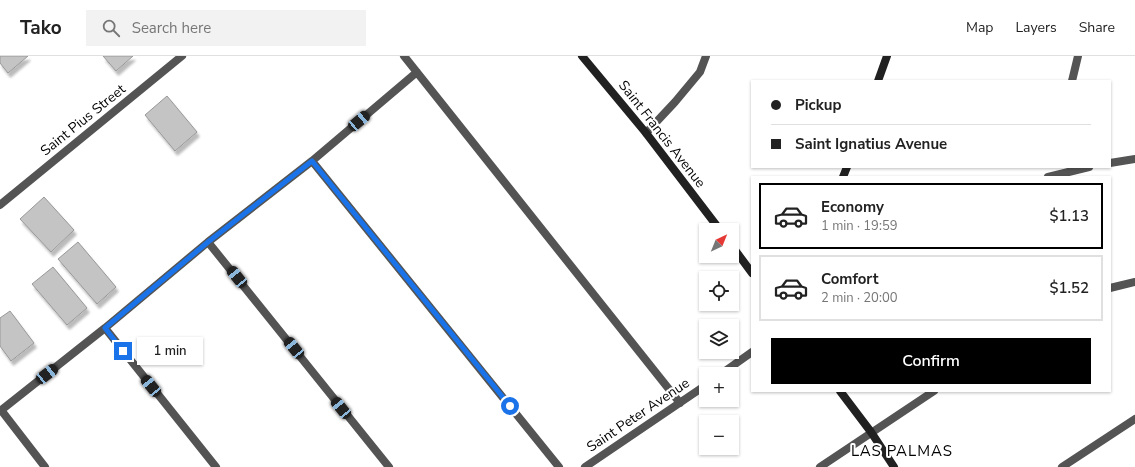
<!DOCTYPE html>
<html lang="en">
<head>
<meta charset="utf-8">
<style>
  :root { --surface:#fff; --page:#f2f2f2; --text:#222; --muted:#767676; --line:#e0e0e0; --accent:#000 }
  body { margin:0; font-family:"Nunito Sans",sans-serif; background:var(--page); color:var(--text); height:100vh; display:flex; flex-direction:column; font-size:15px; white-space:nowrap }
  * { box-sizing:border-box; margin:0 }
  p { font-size:13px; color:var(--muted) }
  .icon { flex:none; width:22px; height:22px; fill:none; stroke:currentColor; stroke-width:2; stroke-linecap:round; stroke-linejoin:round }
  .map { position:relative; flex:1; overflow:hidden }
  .details { position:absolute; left:751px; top:120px; width:360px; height:216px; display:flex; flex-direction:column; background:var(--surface); border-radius:0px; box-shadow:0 1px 3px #0004 }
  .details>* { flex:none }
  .top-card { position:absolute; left:751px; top:24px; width:360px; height:88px; border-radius:0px; box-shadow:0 1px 3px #0004; display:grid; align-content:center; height:88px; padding:0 20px; background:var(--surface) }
  .needle { width:26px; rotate:43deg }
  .fabs { position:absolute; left:699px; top:167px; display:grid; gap:8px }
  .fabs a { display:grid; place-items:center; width:40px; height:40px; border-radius:0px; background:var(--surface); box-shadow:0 1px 3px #0004; font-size:20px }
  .end { position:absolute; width:18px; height:18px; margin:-9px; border:5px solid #1a73e8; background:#fff; box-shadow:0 0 0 2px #fff }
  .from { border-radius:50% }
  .bubble { position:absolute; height:28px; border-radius:0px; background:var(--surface); box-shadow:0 1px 3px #0004; font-size:13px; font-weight:600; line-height:28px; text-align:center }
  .car { position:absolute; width:12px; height:24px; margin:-12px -6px; border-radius:5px; box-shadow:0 0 3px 1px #0007; background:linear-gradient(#222 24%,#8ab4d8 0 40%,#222 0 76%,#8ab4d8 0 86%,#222 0) }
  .top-card b { display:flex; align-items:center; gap:14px; height:38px; font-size:15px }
  .top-card b+b { border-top:1px solid var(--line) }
  .top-card i { width:10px; height:10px; background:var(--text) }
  ul { padding:7px 0 0; list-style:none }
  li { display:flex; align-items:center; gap:12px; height:66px; margin:0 8px 6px; padding:0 12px; border:2px solid var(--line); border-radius:0px }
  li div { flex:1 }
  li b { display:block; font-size:15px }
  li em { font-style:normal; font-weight:600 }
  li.on { border-color:var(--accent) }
  li>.icon { width:36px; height:36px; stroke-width:1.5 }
  .action { display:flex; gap:8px; margin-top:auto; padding:8px 20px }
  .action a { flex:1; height:46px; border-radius:0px; background:var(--accent); color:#fff; font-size:16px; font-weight:600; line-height:46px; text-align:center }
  header { display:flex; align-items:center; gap:24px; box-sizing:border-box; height:56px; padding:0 20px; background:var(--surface); border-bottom:1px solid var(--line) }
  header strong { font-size:19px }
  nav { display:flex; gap:22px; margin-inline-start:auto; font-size:14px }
  .search { width:280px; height:36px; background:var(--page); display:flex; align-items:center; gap:10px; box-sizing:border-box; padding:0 14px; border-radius:0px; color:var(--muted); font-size:15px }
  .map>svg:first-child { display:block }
  .building { fill:#c4c4c4; stroke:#989898; filter:url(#shadow) }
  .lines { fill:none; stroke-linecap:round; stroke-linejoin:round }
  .street { stroke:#545454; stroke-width:8 }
  .secondary { stroke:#212121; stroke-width:8 }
  .route { stroke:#1a73e8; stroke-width:5 }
  .labels { text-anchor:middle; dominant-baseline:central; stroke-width:4; stroke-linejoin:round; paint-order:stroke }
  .street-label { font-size:14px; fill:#000; stroke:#fff }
  .neighbourhood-label { font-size:15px; letter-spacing:1px; fill:#000; stroke:#fff }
</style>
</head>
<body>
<header>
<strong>Tako</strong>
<div class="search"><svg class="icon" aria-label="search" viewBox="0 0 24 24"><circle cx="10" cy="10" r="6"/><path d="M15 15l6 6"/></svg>Search here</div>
<nav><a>Map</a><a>Layers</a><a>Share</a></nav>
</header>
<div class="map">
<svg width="1135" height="411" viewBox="0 0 1135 411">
  <defs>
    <filter id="shadow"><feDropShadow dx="2.5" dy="4.5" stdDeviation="1" flood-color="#0004"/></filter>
  </defs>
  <rect width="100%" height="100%" fill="#fff"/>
  <!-- building -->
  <path class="building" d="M0 0H28L8 17 0 7Z
    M103 0H133L116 15Z
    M167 40 197 76 175 95 145 59Z
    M44 141 74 174 51 196 20 163Z
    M78 186 116 231 97 248 58 203Z
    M53 211 87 252 67 269 32 228Z
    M10 255 34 287 11 305 0 290V262Z"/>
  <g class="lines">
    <!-- street -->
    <path class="street" d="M404 0 680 347
      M1072 25 1078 0
      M646 77 675 46 700 16 706 0
      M312 105 559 411
      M1110 107 1135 103
      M1048 121 1089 111
      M0 149 182 0
      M208 186 389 411
      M1110 232 1135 226
      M105 272 216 411
      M721 318 752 296
      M1 354 45 411
      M0 355 105 272 208 186 312 105 417 16
      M585 411 706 329
      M820 411 934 335
      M1062 411 1135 363"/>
    <!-- secondary -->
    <path class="secondary" d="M582 0 646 77 720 174
      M878 25 887 0
      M843 121 847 111
      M732 190 752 217
      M840 335 871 376 894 411"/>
  </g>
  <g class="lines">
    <!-- route -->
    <path class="route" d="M123 295 105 272 208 186 312 105 510 350"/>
  </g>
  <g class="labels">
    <!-- street labels -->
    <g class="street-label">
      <text transform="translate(83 64) rotate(-39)">Saint Pius Street</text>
      <text transform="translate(662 78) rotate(52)">Saint Francis Avenue</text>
      <text transform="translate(638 359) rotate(-34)">Saint Peter Avenue</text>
    </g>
    <!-- neighbourhood labels -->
    <g class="neighbourhood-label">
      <text x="902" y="395">LAS PALMAS</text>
    </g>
  </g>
</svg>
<div class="fabs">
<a><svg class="needle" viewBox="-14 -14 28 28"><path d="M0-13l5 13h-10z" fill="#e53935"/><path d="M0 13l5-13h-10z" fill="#767676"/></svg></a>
<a><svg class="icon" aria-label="locate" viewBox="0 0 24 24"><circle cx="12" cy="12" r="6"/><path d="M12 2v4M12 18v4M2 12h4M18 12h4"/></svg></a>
<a><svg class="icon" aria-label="layers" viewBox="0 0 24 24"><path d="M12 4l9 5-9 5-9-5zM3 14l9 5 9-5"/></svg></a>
<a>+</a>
<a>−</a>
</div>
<i class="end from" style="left:510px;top:350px"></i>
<i class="end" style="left:123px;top:295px"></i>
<div class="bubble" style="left:137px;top:281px;width:66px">1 min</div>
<i class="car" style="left:359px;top:65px;rotate:50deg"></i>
<i class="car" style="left:237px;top:221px;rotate:321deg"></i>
<i class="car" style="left:294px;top:292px;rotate:321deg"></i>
<i class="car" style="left:47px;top:318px;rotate:52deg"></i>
<i class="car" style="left:151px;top:330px;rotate:321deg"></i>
<i class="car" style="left:341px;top:352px;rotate:321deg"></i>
<div class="top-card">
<b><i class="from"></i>Pickup</b>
<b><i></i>Saint Ignatius Avenue</b>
</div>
<section class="details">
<ul>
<li class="on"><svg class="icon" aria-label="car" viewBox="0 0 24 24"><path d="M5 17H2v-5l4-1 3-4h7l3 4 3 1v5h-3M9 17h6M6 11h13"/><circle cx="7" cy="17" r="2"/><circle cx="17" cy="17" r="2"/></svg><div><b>Economy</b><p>1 min · 19:59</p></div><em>$1.13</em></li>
<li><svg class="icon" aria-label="car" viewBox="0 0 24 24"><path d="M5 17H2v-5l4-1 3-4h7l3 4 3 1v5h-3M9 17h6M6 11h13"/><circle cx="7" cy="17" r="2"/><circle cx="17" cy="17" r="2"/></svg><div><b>Comfort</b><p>2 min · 20:00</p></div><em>$1.52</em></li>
</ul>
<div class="action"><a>Confirm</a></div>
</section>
</div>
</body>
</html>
